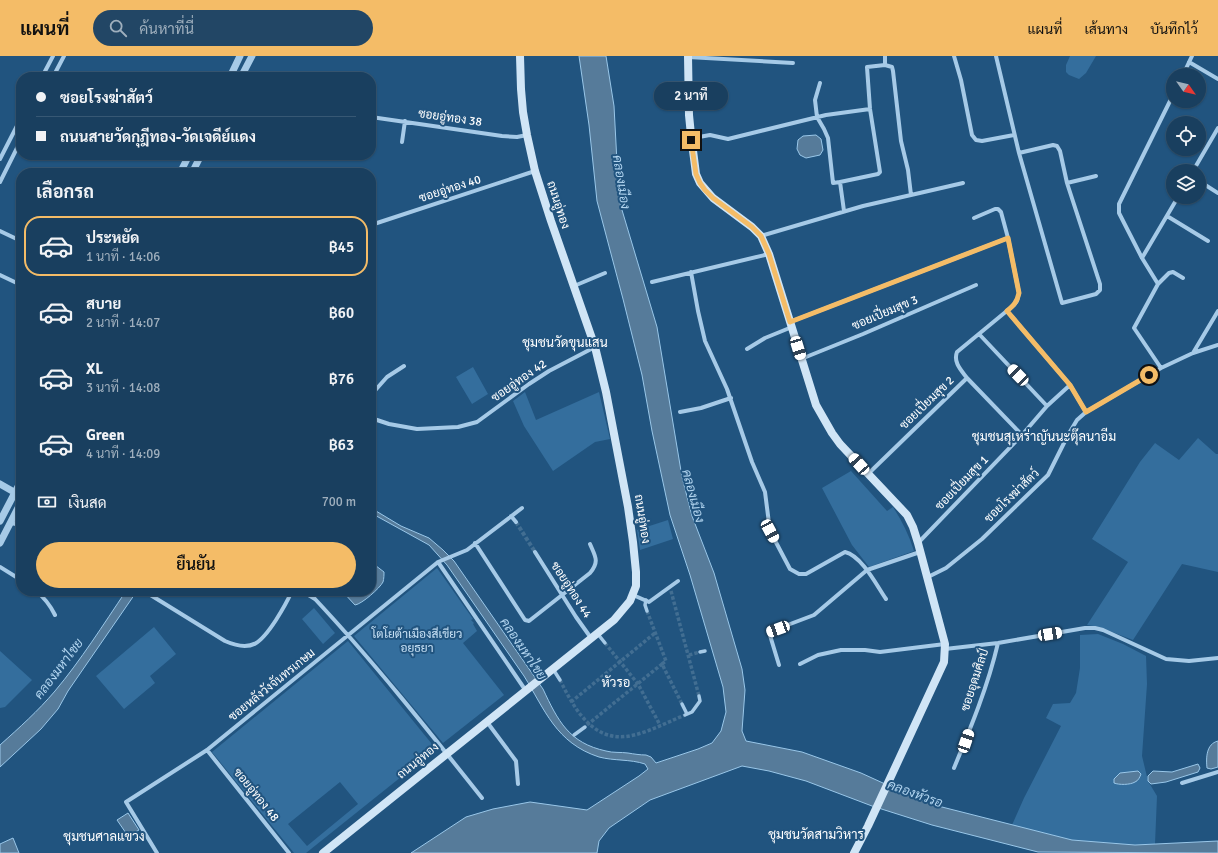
<!DOCTYPE html>
<html lang="th">
<head>
<meta charset="utf-8">
<style>
  :root { --surface:#193f5f; --page:#224665; --text:#f1f3f6; --muted:#9fafbd; --line:#375874; --accent:#f4bc67 }
  body { margin:0; font-family:Signika,Sarabun,sans-serif; background:var(--page); color:var(--text); height:100vh; display:flex; flex-direction:column; font-size:15px; white-space:nowrap }
  * { box-sizing:border-box; margin:0 }
  p { font-size:13px; color:var(--muted) }
  .icon { flex:none; width:22px; height:22px; fill:none; stroke:currentColor; stroke-width:2; stroke-linecap:round; stroke-linejoin:round }
  .map { position:relative; flex:1; overflow:hidden }
  .panel { position:absolute; left:16px; top:112px; width:360px; height:428px; display:flex; flex-direction:column; background:var(--surface); border-radius:16px; box-shadow:0 1px 3px #0004,0 0 0 1px var(--line) }
  .panel>* { flex:none }
  .guide { position:absolute; left:16px; top:16px; width:360px; height:88px; border-radius:16px; box-shadow:0 1px 3px #0004,0 0 0 1px var(--line); display:grid; align-content:center; height:88px; padding:0 20px; background:var(--surface) }
  .needle { width:26px; rotate:124deg }
  .controls { position:absolute; left:1166px; top:12px; display:grid; gap:8px }
  .controls a { display:grid; place-items:center; width:40px; height:40px; border-radius:50%; background:var(--surface); box-shadow:0 1px 3px #0004,0 0 0 1px var(--line); font-size:20px }
  .end { position:absolute; width:18px; height:18px; margin:-9px; border:5px solid #f4bc67; background:#111; box-shadow:0 0 0 2px #111 }
  .from { border-radius:50% }
  .bubble { position:absolute; height:28px; border-radius:14px; background:var(--surface); box-shadow:0 1px 3px #0004,0 0 0 1px var(--line); font-size:13px; font-weight:600; line-height:28px; text-align:center }
  .car { position:absolute; width:12px; height:24px; margin:-12px -6px; border-radius:5px; box-shadow:0 0 3px 1px #0007; background:linear-gradient(#fff 24%,#345 0 40%,#fff 0 76%,#345 0 86%,#fff 0) }
  .guide b { display:flex; align-items:center; gap:14px; height:38px; font-size:15px }
  .guide b+b { border-top:1px solid var(--line) }
  .guide i { width:10px; height:10px; background:var(--text) }
  ul { padding:0; list-style:none }
  li { display:flex; align-items:center; gap:12px; height:60px; margin:0 8px 6px; padding:0 12px; border:2px solid transparent; border-radius:16px }
  li div { flex:1 }
  li b { display:block; font-size:15px }
  li em { font-style:normal; font-weight:600 }
  li.active { border-color:var(--accent) }
  li>.icon { width:36px; height:36px; stroke-width:1.5 }
  h2 { padding:0 20px; font-size:18px; line-height:48px }
  .pay { display:flex; align-items:center; gap:10px; height:44px; padding:0 20px; font-size:15px }
  .pay p { margin-inline-start:auto }
  .cta { display:flex; gap:8px; margin-top:auto; padding:8px 20px }
  .cta a { flex:1; height:46px; border-radius:24px; background:var(--accent); color:#111; font-size:16px; font-weight:600; line-height:46px; text-align:center }
  header { display:flex; align-items:center; gap:24px; box-sizing:border-box; height:56px; padding:0 20px; background:var(--accent); color:#111 }
  header strong { font-size:19px }
  nav { display:flex; gap:22px; margin-inline-start:auto; font-size:14px }
  .search { width:280px; height:36px; background:var(--page); display:flex; align-items:center; gap:10px; box-sizing:border-box; padding:0 14px; border-radius:22px; color:var(--muted); font-size:15px }
  .map>svg:first-child { display:block }
  .green { fill:#346e9d; fill-rule:evenodd }
  .water { fill:#567b9a; stroke:#99c7e9 }
  .lines { fill:none; stroke-linecap:round; stroke-linejoin:round }
  .pedestrian-tunnel { stroke:#426e92; stroke-width:3.5; stroke-dasharray:3.5 2; stroke-linecap:butt }
  .minor-tunnel { stroke:#426e92; stroke-width:4; stroke-dasharray:4 2; stroke-linecap:butt }
  .pedestrian { stroke:#a6cae7; stroke-width:3.5 }
  .minor { stroke:#a6cae7; stroke-width:4 }
  .tertiary { stroke:#a6cae7; stroke-width:7 }
  .secondary { stroke:#d0e5f6; stroke-width:8 }
  .route { stroke:#f4bc67; stroke-width:5 }
  .labels { text-anchor:middle; dominant-baseline:central; stroke-width:4; stroke-linejoin:round; paint-order:stroke }
  .street-label { font-size:12px; fill:#fff; stroke:#21547f }
  .park-label { font-size:12px; fill:#c9e2f6; stroke:#21547f }
  .water-label { font-size:13px; font-style:italic; fill:#b1d4ef; stroke:#21547f }
  .neighbourhood-label { font-size:13px; fill:#fff; stroke:#21547f }
</style>
</head>
<body>
<header>
<strong>แผนที่</strong>
<div class="search"><svg class="icon" aria-label="search" viewBox="0 0 24 24"><circle cx="10" cy="10" r="6"/><path d="M15 15l6 6"/></svg>ค้นหาที่นี่</div>
<nav><a>แผนที่</a><a>เส้นทาง</a><a>บันทึกไว้</a></nav>
</header>
<div class="map">
<svg width="1218" height="797" viewBox="0 0 1218 797">
  <rect width="100%" height="100%" fill="#21547f"/>
  <!-- green -->
  <path class="green" d="M1070 0H1096L1086 17 1079 23 1069 19 1066 16V9Z
    M473 311 488 338 472 348 456 321Z
    M525 336 536 364 599 336 610 383 595 386 553 415 524 370 513 345Z
    M1198 382 1216 398H1218V516L1182 508 1133 584 1099 571 1087 569 1128 506 1092 483 1140 406 1155 387 1179 404Z
    M851 415 887 455 893 451C902 465 909 479 914 495L869 511 852 489 822 432Z
    M668 464 673 483 640 494 637 474Z
    M437 512 473 563 471 564 474 567 473 568 477 575 463 587 504 639 443 687 354 580Z
    M314 552 335 577 323 588 302 563Z
    M154 571 176 598 150 620 155 627 124 653 96 620Z
    M1098 578 1123 588 1146 600 1147 628 1142 700 1148 725 1157 740 1155 788 1135 789 1072 784 1012 769 1024 742 1061 670 1046 662 1053 648 1070 647 1076 637 1080 612V579Z
    M348 585 436 693 306 797H294L212 696ZM340 726 358 748 307 790 288 768Z
    M0 595 32 624 5 651 0 652Z"/>
  <!-- water -->
  <path class="water" d="M579 0H606L614 50 619 144 657 271 682 421 692 460 714 517 742 613 745 634 742 675 746 685 802 696 861 717 918 743 942 751 1072 784 1135 789 1218 785V797L1038 796 932 769 872 750 806 725 769 715 742 710 650 744 609 772 599 785 597 797H411L466 761 493 753 530 746 587 754 639 720 648 713 645 708C630 703 614 705 599 701 556 687 545 654 524 620L447 509 429 489 371 457V452L401 470 429 482 443 494 454 505 543 633C558 665 569 687 606 695 613 697 621 696 628 697 634 698 640 699 646 699L651 701 656 707 698 693 712 687 721 675 726 656 723 631 690 519 670 459 652 375 642 319 623 243 597 145 589 69Z
    M816 79 821 83 823 94 820 99 806 102 800 99 797 93 798 84 803 80Z
    M371 506 384 516C384 518 384 523 383 526 380 532 362 548 355 549L342 535H371Z
    M126 535H137L68 635 58 653 41 673 0 711V689C19 672 38 655 55 635 81 604 103 569 126 535Z
    M1218 685V711L1211 713 1207 712C1206 702 1206 688 1218 685Z
    M1198 708 1200 712 1198 716 1166 726 1151 728 1148 725V720L1153 715 1172 716Z
    M1138 715 1141 718C1140 721 1138 725 1135 726 1130 729 1119 729 1114 727V723L1120 717Z
    M128 757 139 774 128 780 117 764Z
    M13 782 19 797H0V788Z"/>
  <g class="lines">
    <!-- pedestrian-tunnel -->
    <path class="pedestrian-tunnel" d="M671 535 699 640
      M647 555 666 605 662 608 682 648
      M605 587 638 628 660 669
      M689 599 700 596
      M560 624C575 654 594 689 634 679 651 675 668 666 685 659
      M571 646 655 577
      M587 669 662 608"/>
    <!-- minor-tunnel -->
    <path class="minor-tunnel" d="M516 466 535 496"/>
    <!-- pedestrian -->
    <path class="pedestrian" d="M646 544 645 549 647 555
      M597 577 605 587
      M700 596 705 595
      M553 613 560 624
      M682 648 687 658
      M685 659 692 656 700 645 699 640
      M574 679 585 671"/>
    <!-- minor -->
    <path class="minor" d="M885 0V9
      M954 0 961 24 972 79 976 84 982 85 1014 79
      M996 0 1019 97 1053 89 1057 90 1060 95 1067 127 1100 228V234L1096 238 1062 247 1019 97
      M688 1 793 7
      M1189 6 1218 23
      M112 19 116 21
      M1183 19 1192 0
      M42 21 53 0
      M53 21 64 0
      M820 27 815 44 817 61 824 73 828 82 833 127 840 126
      M371 61 502 80 517 81 527 79
      M691 84 699 81 710 79 728 83 826 59 870 53
      M402 86 405 65
      M0 103 21 62
      M1193 115 1218 72
      M1199 125 1218 137
      M0 126 21 84
      M1067 127 1096 120
      M844 155 840 126 878 118 880 116 870 53 867 11 885 9 892 11 893 15 901 85 908 114 911 139
      M1167 160 1208 185
      M371 169 535 115
      M0 175 21 185
      M761 180 863 150 911 139 963 127
      M1142 202 1178 141
      M691 216 698 255 705 285 727 333 752 406 765 436 770 475 790 513 799 518H806L845 496C862 500 877 530 886 543
      M0 219 21 229
      M652 226 769 198
      M1158 228 1169 217 1173 216 1183 222
      M574 230 605 217
      M1007 255 1070 329 1086 356
      M790 266 1008 182
      M979 278 1047 350
      M747 293 765 282 792 271
      M1193 297 1218 255
      M801 303 863 278 976 229
      M1161 312 1134 272 1158 228 1142 202 1119 157V148L1173 39
      M967 322 1022 379
      M371 339 387 321 404 310
      M680 356 701 352 731 342
      M371 362 389 368 417 373 458 371 477 366 529 328 549 315 595 291
      M868 418 967 322C961 314 953 306 957 296L1014 249 1017 245 1019 237 1008 182 1001 156 998 153H995L974 162
      M511 460 516 466
      M11 467 21 469
      M475 487 525 564 529 565 590 517C600 505 595 500 590 488
      M918 487 1022 379 1047 350 1070 329
      M535 496 576 561 591 582
      M438 506 526 635
      M0 511 21 524
      M928 521 946 512 982 483 1048 419 1068 379 1077 364 1086 356 1161 312 1193 297 1218 289
      M36 535C45 542 50 549 55 559
      M144 535 225 585C252 597 261 587 276 564 281 556 287 546 291 537
      M291 538C301 534 306 537 315 543 374 606 428 674 482 742
      M633 539 649 546 678 525
      M945 593 998 587 1085 572H1095L1103 574 1166 603 1189 605 1218 602
      M800 608 818 599 841 594H865L880 596 945 588
      M779 609 769 576 814 559 867 514 920 496
      M487 666 516 705 518 728
      M207 694 289 797
      M954 712C971 671 988 630 998 587
      M1182 727 1218 716
      M157 797 126 746 207 694 438 506 467 494 522 452"/>
    <!-- tertiary -->
    <path class="tertiary" d="M230 21 240 0
      M241 21 252 0
      M180 117 189 99
      M192 117 201 99
      M0 428 21 440
      M0 465 21 425
      M0 487 21 446"/>
    <!-- secondary -->
    <path class="secondary" d="M688 0 689 59 691 79 696 118 700 127 713 142 752 171 761 180 769 198 816 349 832 377 840 388 907 459 913 471 918 487 945 588 944 606 868 770 854 797
      M323 797 614 564 630 545 636 530V516L633 486 628 451 606 336 595 291 551 165 535 115 527 79 523 56 521 33 520 0"/>
  </g>
  <g class="lines">
    <!-- route -->
    <path class="route" d="M691 84 696 118 700 127 705 134 713 142 752 171 761 180 769 198 790 266 1008 182 1019 237C1017 246 1014 249 1007 255L1070 329 1086 356 1149 319"/>
  </g>
  <g class="labels">
    <!-- street labels -->
    <g class="street-label">
      <text transform="translate(450 62) rotate(8)">ซอยอู่ทอง 38</text>
      <text transform="translate(450 133) rotate(-18)">ซอยอู่ทอง 40</text>
      <text transform="translate(558 149) rotate(72)">ถนนอู่ทอง</text>
      <text transform="translate(885 257) rotate(-23)">ซอยเปี่ยมสุข 3</text>
      <text transform="translate(519 325) rotate(-35)">ซอยอู่ทอง 42</text>
      <text transform="translate(927 347) rotate(-44)">ซอยเปี่ยมสุข 2</text>
      <text transform="translate(962 427) rotate(-46)">ซอยเปี่ยมสุข 1</text>
      <text transform="translate(1012 440) rotate(-44)">ซอยโรงฆ่าสัตว์</text>
      <text transform="translate(642 463) rotate(81)">ถนนอู่ทอง</text>
      <text transform="translate(571 534) rotate(57)">ซอยอู่ทอง 44</text>
      <text transform="translate(975 624) rotate(-72)">ซอยอุดมศิลป์</text>
      <text transform="translate(272 629) rotate(-39)">ซอยหลังวังจันทรเกษม</text>
      <text transform="translate(418 705) rotate(-39)">ถนนอู่ทอง</text>
      <text transform="translate(256 739) rotate(51)">ซอยอู่ทอง 48</text>
    </g>
    <!-- park labels -->
    <g class="park-label">
      <text x="417" y="578">โตโยต้าเมืองสีเขียว<tspan x="417" dy="14">อยุธยา</tspan></text>
    </g>
    <!-- water labels -->
    <g class="water-label">
      <text transform="translate(621 126) rotate(81)">คลองเมือง</text>
      <text transform="translate(693 440) rotate(75)">คลองเมือง</text>
      <text transform="translate(523 593) rotate(56)">คลองมหาไชย</text>
      <text transform="translate(59 613) rotate(-53)">คลองมหาไชย</text>
      <text transform="translate(915 738) rotate(20)">คลองหัวรอ</text>
    </g>
    <!-- neighbourhood labels -->
    <g class="neighbourhood-label">
      <text x="565" y="287">ชุมชนวัดขุนแสน</text>
      <text x="1044" y="381">ชุมชนสุเหร่าญันนะตุ๊ลนาอีม</text>
      <text x="616" y="627">หัวรอ</text>
      <text x="816" y="779">ชุมชนวัดสามวิหาร</text>
      <text x="104" y="781">ชุมชนศาลแขวง</text>
    </g>
  </g>
</svg>
<div class="controls">
<a><svg class="needle" viewBox="-14 -14 28 28"><path d="M0-13l5 13h-10z" fill="#e53935"/><path d="M0 13l5-13h-10z" fill="#9fafbd"/></svg></a>
<a><svg class="icon" aria-label="locate" viewBox="0 0 24 24"><circle cx="12" cy="12" r="6"/><path d="M12 2v4M12 18v4M2 12h4M18 12h4"/></svg></a>
<a><svg class="icon" aria-label="layers" viewBox="0 0 24 24"><path d="M12 4l9 5-9 5-9-5zM3 14l9 5 9-5"/></svg></a>
</div>
<i class="end from" style="left:1149px;top:319px"></i>
<i class="end" style="left:691px;top:84px"></i>
<div class="bubble" style="left:654px;top:26px;width:74px">2 นาที</div>
<i class="car" style="left:798px;top:292px;rotate:163deg"></i>
<i class="car" style="left:1018px;top:319px;rotate:316deg"></i>
<i class="car" style="left:859px;top:408px;rotate:318deg"></i>
<i class="car" style="left:770px;top:475px;rotate:152deg"></i>
<i class="car" style="left:778px;top:573px;rotate:250deg"></i>
<i class="car" style="left:1050px;top:578px;rotate:81deg"></i>
<i class="car" style="left:966px;top:685px;rotate:19deg"></i>
<div class="guide">
<b><i class="from"></i>ซอยโรงฆ่าสัตว์</b>
<b><i></i>ถนนสายวัดกุฎีทอง-วัดเจดีย์แดง</b>
</div>
<section class="panel">
<h2>เลือกรถ</h2>
<ul>
<li class="active"><svg class="icon" aria-label="car" viewBox="0 0 24 24"><path d="M5 17H2v-5l4-1 3-4h7l3 4 3 1v5h-3M9 17h6M6 11h13"/><circle cx="7" cy="17" r="2"/><circle cx="17" cy="17" r="2"/></svg><div><b>ประหยัด</b><p>1 นาที · 14:06</p></div><em>฿45</em></li>
<li><svg class="icon" aria-label="car" viewBox="0 0 24 24"><path d="M5 17H2v-5l4-1 3-4h7l3 4 3 1v5h-3M9 17h6M6 11h13"/><circle cx="7" cy="17" r="2"/><circle cx="17" cy="17" r="2"/></svg><div><b>สบาย</b><p>2 นาที · 14:07</p></div><em>฿60</em></li>
<li><svg class="icon" aria-label="car" viewBox="0 0 24 24"><path d="M5 17H2v-5l4-1 3-4h7l3 4 3 1v5h-3M9 17h6M6 11h13"/><circle cx="7" cy="17" r="2"/><circle cx="17" cy="17" r="2"/></svg><div><b>XL</b><p>3 นาที · 14:08</p></div><em>฿76</em></li>
<li><svg class="icon" aria-label="car" viewBox="0 0 24 24"><path d="M5 17H2v-5l4-1 3-4h7l3 4 3 1v5h-3M9 17h6M6 11h13"/><circle cx="7" cy="17" r="2"/><circle cx="17" cy="17" r="2"/></svg><div><b>Green</b><p>4 นาที · 14:09</p></div><em>฿63</em></li>
</ul>
<div class="pay"><svg class="icon" aria-label="cash" viewBox="0 0 24 24"><path d="M3 7h18v10H3z"/><circle cx="12" cy="12" r="2"/></svg>เงินสด<p>700 m</p></div>
<div class="cta"><a>ยืนยัน</a></div>
</section>
</div>
</body>
</html>
